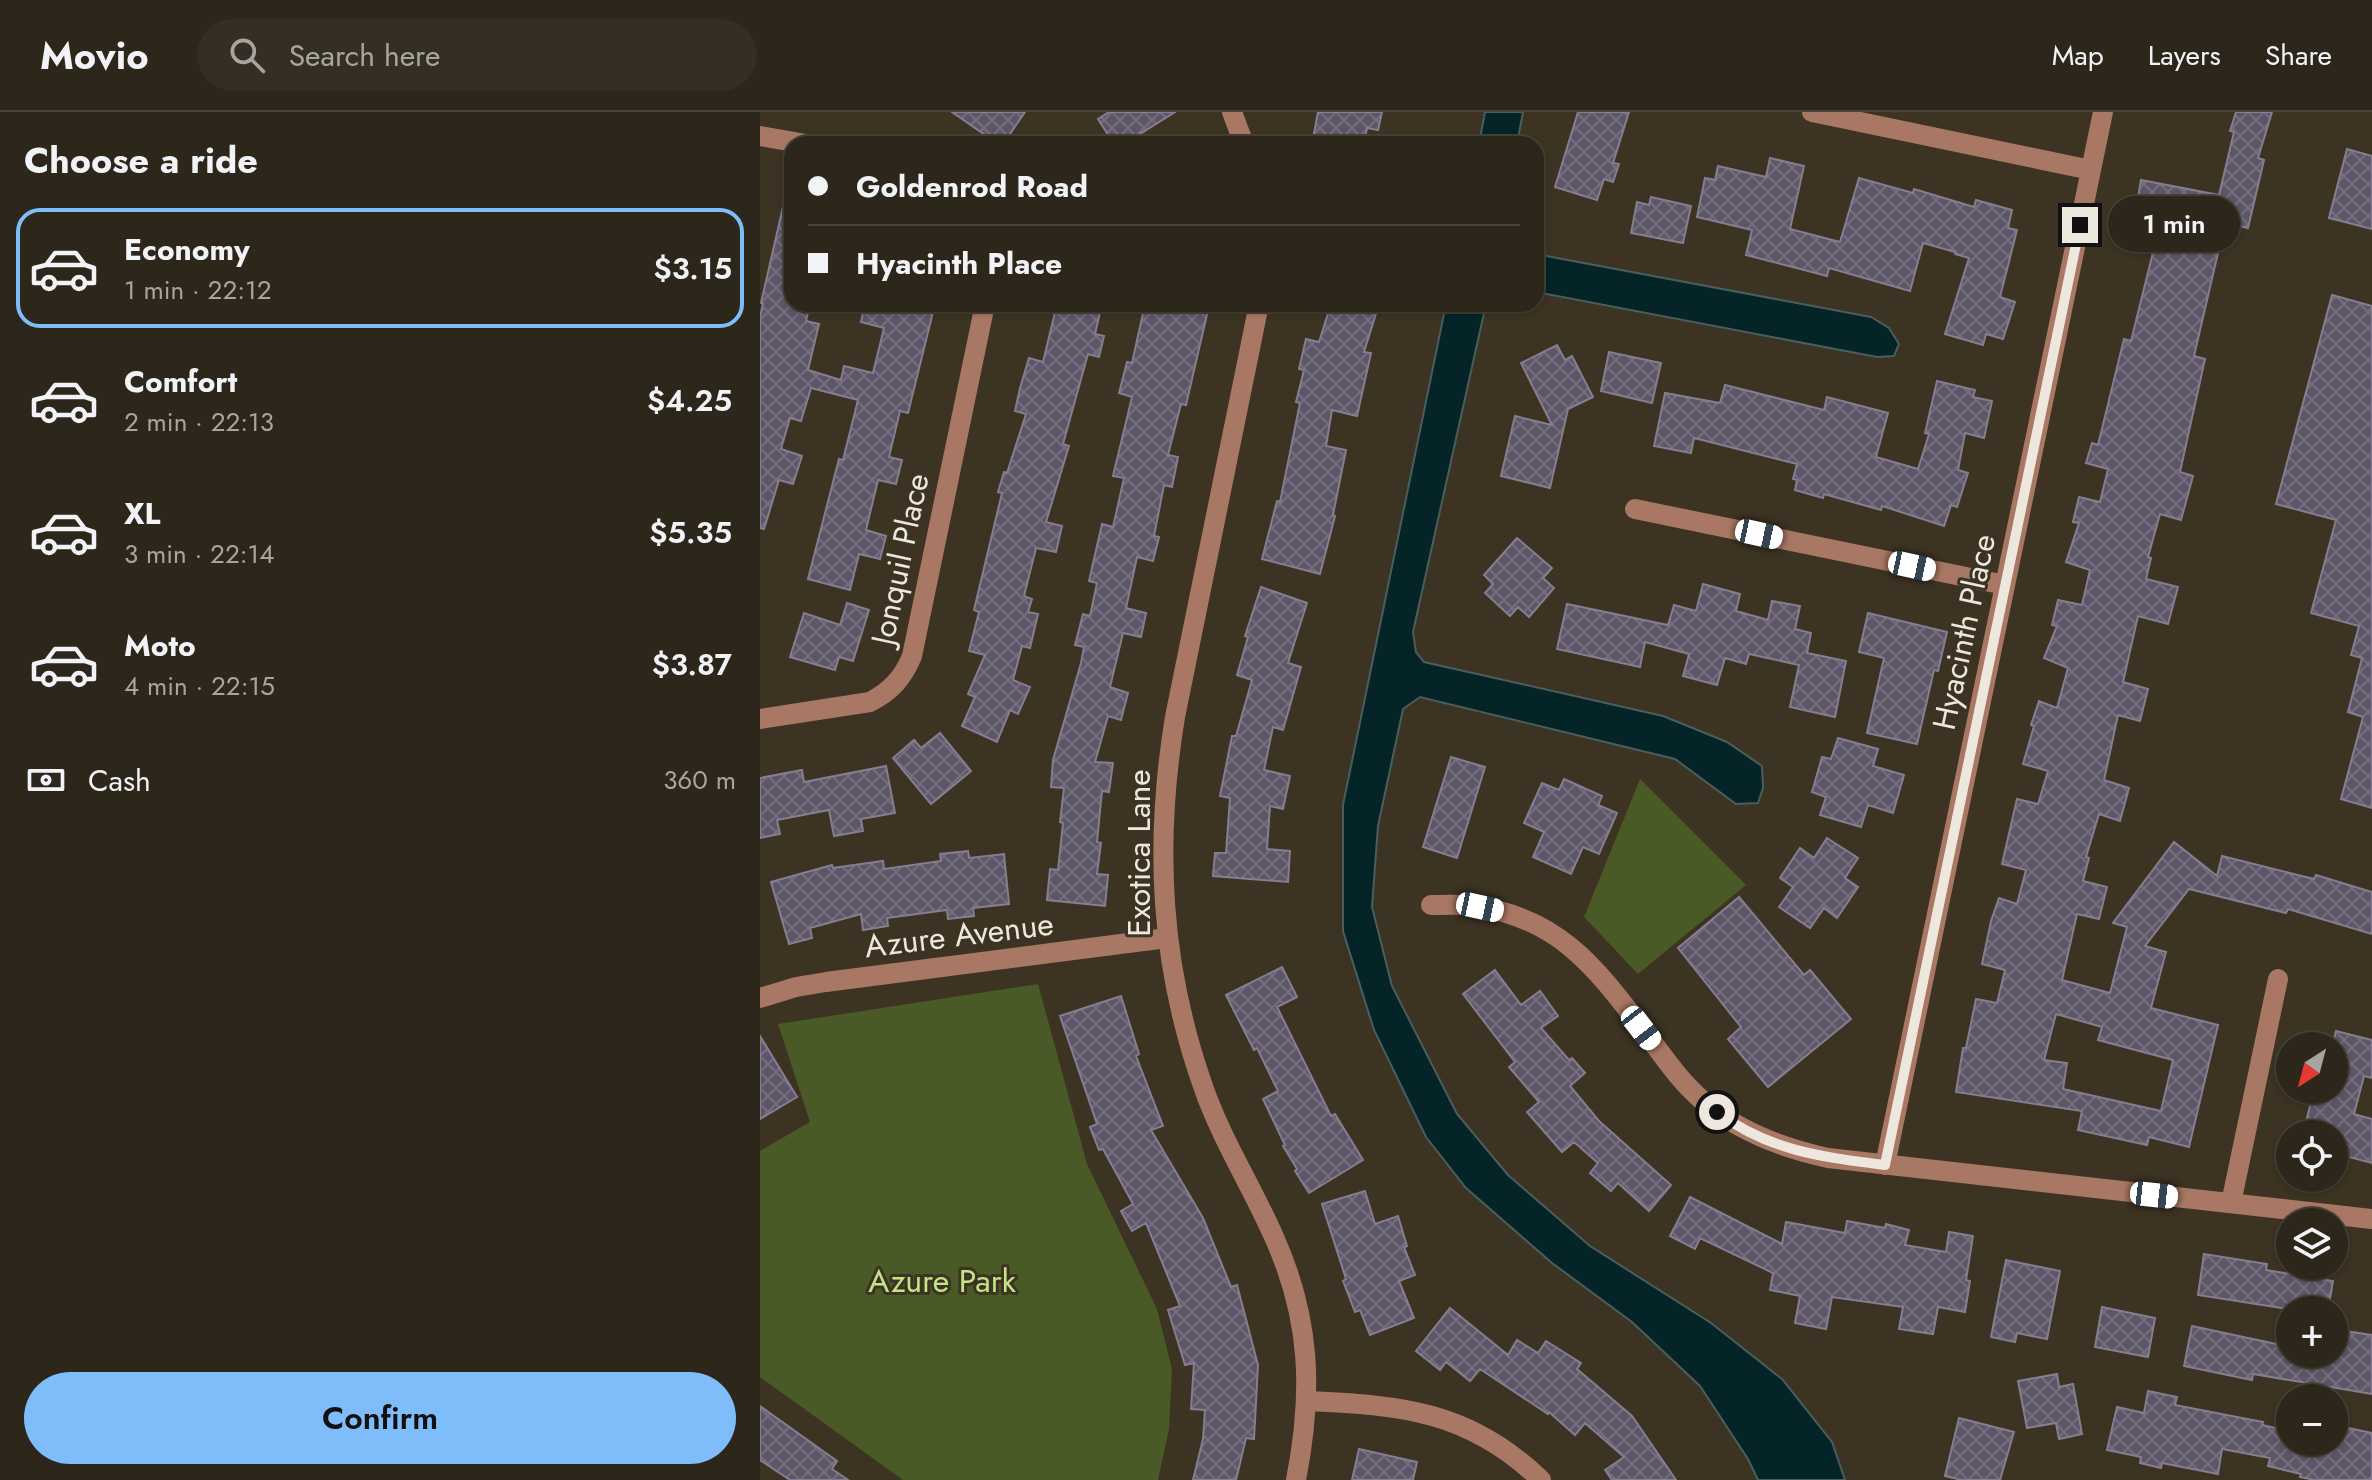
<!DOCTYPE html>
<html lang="en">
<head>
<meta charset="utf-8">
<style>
  :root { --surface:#2d261a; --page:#352e23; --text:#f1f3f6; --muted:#a7a5a2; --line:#484339; --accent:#7fbdfa }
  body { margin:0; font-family:Jost,sans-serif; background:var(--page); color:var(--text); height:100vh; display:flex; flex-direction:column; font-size:30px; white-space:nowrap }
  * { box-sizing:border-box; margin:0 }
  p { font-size:26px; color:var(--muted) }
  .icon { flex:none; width:44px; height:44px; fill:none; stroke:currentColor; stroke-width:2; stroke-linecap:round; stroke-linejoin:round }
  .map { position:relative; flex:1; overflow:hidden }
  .drawer { display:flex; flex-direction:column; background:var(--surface); width:760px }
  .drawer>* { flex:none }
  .banner { position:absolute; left:24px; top:24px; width:760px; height:176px; border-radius:24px; box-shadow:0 2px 6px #0004,0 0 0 2px var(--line); display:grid; align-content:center; height:176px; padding:0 24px; background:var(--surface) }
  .needle { width:52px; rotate:216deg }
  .controls { position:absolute; left:1516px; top:920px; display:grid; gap:16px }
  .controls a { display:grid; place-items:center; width:72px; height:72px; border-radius:50%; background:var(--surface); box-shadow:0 2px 6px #0004,0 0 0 2px var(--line); font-size:40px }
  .end { position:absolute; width:36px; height:36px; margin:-18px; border:10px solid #ede7dd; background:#111; box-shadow:0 0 0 4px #111 }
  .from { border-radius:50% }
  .bubble { position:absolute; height:56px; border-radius:28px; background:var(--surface); box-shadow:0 2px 6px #0004,0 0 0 2px var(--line); font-size:26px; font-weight:600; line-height:56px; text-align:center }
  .car { position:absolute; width:24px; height:48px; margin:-24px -12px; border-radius:10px; box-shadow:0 0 6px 2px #0007; background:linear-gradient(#fff 24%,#345 0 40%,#fff 0 76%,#345 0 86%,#fff 0) }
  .banner b { display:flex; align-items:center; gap:28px; height:76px; font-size:30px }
  .banner b+b { border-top:2px solid var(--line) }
  .banner i { width:20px; height:20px; background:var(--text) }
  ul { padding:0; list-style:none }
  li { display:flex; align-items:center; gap:24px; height:120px; margin:0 16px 12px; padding:0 8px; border:4px solid transparent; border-radius:24px }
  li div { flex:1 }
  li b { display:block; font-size:30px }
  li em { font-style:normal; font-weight:600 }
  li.current { border-color:var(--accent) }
  li>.icon { width:72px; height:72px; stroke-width:1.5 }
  h2 { padding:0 24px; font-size:36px; line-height:96px }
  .pay { display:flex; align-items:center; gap:20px; height:88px; padding:0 24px; font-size:30px }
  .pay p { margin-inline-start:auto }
  .cta { display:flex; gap:16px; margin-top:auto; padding:16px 24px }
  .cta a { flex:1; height:92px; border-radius:48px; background:var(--accent); color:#111; font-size:32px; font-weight:600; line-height:92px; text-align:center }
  header { display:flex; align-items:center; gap:48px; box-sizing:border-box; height:112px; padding:0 40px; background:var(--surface); border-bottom:2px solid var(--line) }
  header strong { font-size:38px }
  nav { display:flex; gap:44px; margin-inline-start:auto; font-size:28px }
  .search { width:560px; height:72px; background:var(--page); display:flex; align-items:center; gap:20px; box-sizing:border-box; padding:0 28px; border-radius:44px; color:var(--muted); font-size:30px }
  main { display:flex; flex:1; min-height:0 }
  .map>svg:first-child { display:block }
  .green { fill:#495a27 }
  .water { fill:#042428; stroke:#4a5e5e; stroke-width:2 }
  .building { fill:url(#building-cross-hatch); stroke:#857e91; stroke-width:2; fill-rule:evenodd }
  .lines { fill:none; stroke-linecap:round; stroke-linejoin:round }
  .minor { stroke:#a97864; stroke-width:20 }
  .route { stroke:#ede7dd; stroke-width:10 }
  .labels { text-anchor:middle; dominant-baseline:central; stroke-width:6; stroke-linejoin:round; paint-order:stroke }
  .street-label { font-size:32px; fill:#ede7dd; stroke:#3c3322 }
  .park-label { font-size:32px; fill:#c4e488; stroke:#3c3322 }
</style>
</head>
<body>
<header>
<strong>Movio</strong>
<div class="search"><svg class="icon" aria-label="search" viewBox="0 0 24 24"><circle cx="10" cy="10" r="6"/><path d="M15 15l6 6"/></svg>Search here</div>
<nav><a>Map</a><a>Layers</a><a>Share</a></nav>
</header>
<main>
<section class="drawer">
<h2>Choose a ride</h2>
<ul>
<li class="current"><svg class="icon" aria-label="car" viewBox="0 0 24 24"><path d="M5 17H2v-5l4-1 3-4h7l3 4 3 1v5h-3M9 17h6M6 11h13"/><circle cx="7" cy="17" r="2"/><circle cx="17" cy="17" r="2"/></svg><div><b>Economy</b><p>1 min · 22:12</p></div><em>$3.15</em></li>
<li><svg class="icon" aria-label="car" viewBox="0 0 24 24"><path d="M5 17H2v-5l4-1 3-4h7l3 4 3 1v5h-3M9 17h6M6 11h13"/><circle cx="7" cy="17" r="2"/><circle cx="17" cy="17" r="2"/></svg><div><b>Comfort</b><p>2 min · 22:13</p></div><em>$4.25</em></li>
<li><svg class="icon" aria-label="car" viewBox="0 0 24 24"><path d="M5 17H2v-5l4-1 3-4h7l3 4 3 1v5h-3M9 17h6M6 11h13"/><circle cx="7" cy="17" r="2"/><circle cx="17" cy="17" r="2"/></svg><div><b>XL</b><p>3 min · 22:14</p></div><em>$5.35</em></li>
<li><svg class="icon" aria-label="car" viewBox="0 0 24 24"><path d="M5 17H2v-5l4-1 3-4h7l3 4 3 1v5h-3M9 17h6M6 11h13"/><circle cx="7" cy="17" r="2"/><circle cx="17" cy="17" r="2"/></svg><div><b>Moto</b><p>4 min · 22:15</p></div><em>$3.87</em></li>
</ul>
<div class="pay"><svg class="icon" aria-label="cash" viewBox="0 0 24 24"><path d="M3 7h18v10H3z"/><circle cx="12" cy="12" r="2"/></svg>Cash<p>360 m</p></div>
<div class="cta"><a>Confirm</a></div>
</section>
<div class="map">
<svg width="1612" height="1368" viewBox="0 0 1612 1368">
  <defs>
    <pattern id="building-cross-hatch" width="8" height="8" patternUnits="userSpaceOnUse" patternTransform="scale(2)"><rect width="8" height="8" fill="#5c5668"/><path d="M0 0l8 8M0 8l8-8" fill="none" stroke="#746e7d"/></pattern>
  </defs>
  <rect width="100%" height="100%" fill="#3c3322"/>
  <!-- green -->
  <path class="green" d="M880 667 986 773 878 862 824 805Z
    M278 872 327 1052 397 1197 412 1257 409 1317 398 1368H143L0 1265V1039L50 1010 18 912Z"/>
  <!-- water -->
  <path class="water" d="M725 0H763L757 32H719Z
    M776 142 1111 205 1129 216 1139 232 1134 244 1117 245 776 180Z
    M686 192H726L653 520 656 540 664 550 903 604 967 630 1002 654 1003 676 998 691 976 692 915 647 660 585 643 597 618 714 612 795 632 874 697 1002 748 1063 830 1134 951 1211 1022 1267 1072 1330 1085 1368H998L988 1347 940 1274 872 1210 792 1151 706 1076 666 1025 614 918 583 819V693Z"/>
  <!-- building -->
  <path class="building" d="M192 0H265L243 32H238Z
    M349 0H415L364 32H354L338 7Z
    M558 0H622L618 18 607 16 604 32H552Z
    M818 0H869L853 51 859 52 853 70 844 67 837 88 795 75Z
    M1476 0H1512L1498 46 1504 48 1488 116 1465 111 1434 244 1445 247 1420 360 1433 364 1421 408 1400 402 1388 445 1391 446 1386 467 1418 475 1408 512 1378 504 1363 570 1388 577 1380 609 1358 603 1344 668 1369 676 1360 709 1339 702 1326 745 1329 746 1323 769 1347 775 1339 807 1317 802 1302 868 1350 881 1367 815 1353 811 1414 730 1457 764 1462 744 1554 767 1556 763 1612 780V822L1528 797 1526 801 1429 777 1385 834 1406 840 1391 896 1458 913 1429 1035 1389 1025 1387 1033 1318 1018 1322 999 1196 980 1203 936H1206L1216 887 1237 891 1245 858 1222 852 1231 809 1239 786 1257 792 1266 758 1242 752 1257 687 1278 692 1288 659 1263 652 1274 614 1271 613 1279 589 1297 596 1308 556 1284 546 1297 514 1292 513 1298 488 1322 493 1330 458 1306 450 1319 411 1313 410 1319 385 1340 390 1348 357 1326 351 1332 331 1338 333 1364 227 1371 229 1401 108 1375 103 1381 68 1459 83 1474 20 1470 19ZM1296 902 1342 915 1338 928 1413 948 1401 999 1303 977 1307 951 1284 948Z
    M1587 37 1612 44V117L1569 106Z
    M1010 46 1044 54 1030 117 1080 130 1099 66 1153 81 1154 77 1214 95 1216 88 1252 98 1248 116 1257 118 1240 185 1255 190 1243 227 1226 222 1223 233 1185 222 1209 146 1195 142V140L1163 131 1150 179 1069 156 1067 164 986 143 992 118 937 105 945 66 955 68 958 54 1006 65Z
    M891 85 931 94 923 131 871 121 877 90 889 93Z
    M25 86 32 87V192H50L46 209 59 212 48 258 81 268 84 254 113 261 124 216 101 210 105 192H159L174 196 148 301 140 299 129 345 142 348 136 372 118 368 106 418 126 424 120 447 99 442 90 478 48 467 79 347 83 348 98 288 51 276 41 309 30 306 21 337 42 344 33 372 19 368 4 417 0 416V205L3 192 1 191Z
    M1572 183 1612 194V696L1581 687 1603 605 1588 600 1602 546 1591 543 1599 514 1551 501 1576 408 1516 392Z
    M297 192H342L335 222 344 224 339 245 328 242 303 332 309 334 286 410 302 414 296 440 276 436 264 484 272 487 268 500 278 502 270 536 262 534 253 568 270 575 258 602 250 598 237 630 202 614 215 585 208 582 225 543 209 539 219 500 214 498 242 381 238 380 244 360 247 361 266 302 255 299 260 276 269 246 283 250Z
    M385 192H421L448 198 426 293 421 292 408 343 418 345 412 375 404 373 394 424 399 425 393 449 377 445 366 496 386 501 381 525 363 521 350 575 368 581 361 608 348 604 335 650 353 651 349 680 342 679 337 730 341 731 337 762 348 763 345 794 287 788 290 757 298 758 303 711 300 710 304 676 291 675 293 648 321 551 324 535 315 533 323 502 330 504 337 471 329 469 342 412 353 415 364 366 353 364 372 285 359 281 367 250 372 251Z
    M571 192H619L604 240 611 241 597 304 572 298 566 334 586 338 573 403 575 404 560 462 502 447 517 389 520 390 540 291 536 290 544 258 539 257 546 227 559 230Z
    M797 233 805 248 812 244 833 285 808 297 790 376 741 364 755 304 792 313 761 251Z
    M849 240 901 251 892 291 841 279Z
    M1177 269 1215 278 1213 285 1232 289 1224 326 1205 321 1198 358 1208 361 1197 395 1191 393 1184 414 1122 394 1121 398 1064 382 1063 386 1035 378 1037 368 1033 367 1037 352 934 326 931 341 894 334 905 281 960 291 965 273 1064 298 1067 285 1128 301 1116 345 1158 357 1169 322 1165 321Z
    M757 426 792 456 783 466 794 476 769 505 758 495 750 504 725 481 733 472 724 463Z
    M943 472 980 482 976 499 1008 508 1012 489 1040 494 1035 517 1051 521 1047 541 1086 549 1075 605 1030 595 1039 553 989 542 986 552 965 546 957 573 923 564 929 542 885 530 880 555 797 537 807 492 908 513 914 493 936 499Z
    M501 475 547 491 528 551 541 555 523 618 513 615 504 658 530 664 523 697 510 694 507 737 530 739 528 770 453 764 455 741H466L470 686 460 684 472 624H476L492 568 477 563 488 525 485 524Z
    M87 491 109 498 93 549 79 545 75 558 30 545 44 501 80 513Z
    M1108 501 1187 520 1178 559 1174 558 1157 632 1107 621 1124 546 1099 540Z
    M180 621 211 659 171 692 133 646 154 628 161 636Z
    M1078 626 1118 637 1113 654 1144 663 1133 701 1108 693 1101 715 1060 703 1066 685 1052 680 1062 645 1071 647Z
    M691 645 725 655 697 746 663 735Z
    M126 654 135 701 101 707 103 719 74 724 69 698 17 708 20 722 0 726V666L42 658 44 670Z
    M804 667 842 684 838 693 857 701 839 742 823 735 811 762 773 745 784 720 764 711 782 671 799 678Z
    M1067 726 1098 746 1085 766 1098 775 1077 806 1064 796 1050 816 1019 795 1033 775 1020 766 1040 736 1054 746Z
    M208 739 209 746 244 742 249 792 213 796 214 804 188 807 187 798 127 806 128 814 103 818 101 802 50 816 52 826 29 832 11 770 72 753 73 756 123 749 124 757 181 749 180 742Z
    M979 785 1044 863 1050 858 1091 907 1008 975 968 927 981 915 918 836Z
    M522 855 537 885 517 895 571 1004 575 1002 603 1048 549 1081 535 1059 537 1057 523 1034 525 1033 503 987 518 979 497 936 494 938 466 883Z
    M735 858 761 893 780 879 798 904 781 916 809 948 812 946 825 961 810 974 839 1009 911 1073 889 1099 858 1071 851 1079 830 1061 838 1051 814 1030 802 1040 767 1000 779 990 749 955 755 950 703 882Z
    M361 884 379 942 376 944 403 1014 391 1018 443 1106 471 1175 477 1173 498 1253 494 1327 486 1326 476 1368H433L443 1327 445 1298 431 1297 434 1251 425 1253 408 1198 420 1194 386 1111 372 1119 361 1099 373 1092 343 1037 339 1038 330 1015 337 1012 300 904Z
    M1576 919 1612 928V966L1604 964 1594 1002 1612 1007V1051L1574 1041V1022H1543L1554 978H1574V927Z
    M0 924 37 985 0 1007Z
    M605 1079 615 1112 638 1104 647 1134 644 1135 655 1163 639 1169 654 1206 610 1223 600 1198 595 1200 583 1169 586 1167 562 1092Z
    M930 1085 1022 1132 1026 1110 1085 1121 1087 1109 1125 1116 1126 1112 1149 1118 1145 1133 1186 1140 1189 1120 1213 1124 1206 1168 1210 1169 1205 1200 1178 1195 1173 1222 1139 1217 1143 1195 1072 1185 1066 1217 1035 1211 1040 1184 1010 1178 1013 1161 940 1126 935 1137 910 1124Z
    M1444 1142 1507 1152 1506 1158 1573 1169 1568 1198H1534L1438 1183Z
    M1246 1148 1300 1159 1287 1227 1257 1221 1255 1230 1231 1225Z
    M1342 1195 1395 1206 1388 1245 1335 1235Z
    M690 1196 748 1243 757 1228 778 1241 786 1229 821 1251 817 1257 872 1304 916 1368H852L845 1358 864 1345 825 1311 815 1323 789 1300 788 1302 720 1257 710 1269 686 1250 680 1258 656 1239Z
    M1432 1214 1530 1235V1242H1581L1585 1219 1612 1223V1282L1493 1262 1492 1268 1424 1254Z
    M1297 1262 1299 1275 1313 1272 1322 1322 1299 1327 1296 1311 1267 1316 1258 1269Z
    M1388 1279 1417 1285 1415 1293 1503 1310 1502 1313 1530 1319V1330H1574V1313L1612 1321V1368H1555L1540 1365 1541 1362 1508 1354 1510 1346 1462 1337 1458 1362 1402 1351 1401 1356 1380 1351 1381 1345 1347 1338 1357 1295 1384 1301Z
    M0 1294 77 1349 72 1357 88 1368H30L0 1348Z
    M1199 1306 1254 1320 1240 1368H1202L1185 1364Z
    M599 1337 657 1350 653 1368H592Z"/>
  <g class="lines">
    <!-- minor -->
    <path class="minor" d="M472 0 484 32
      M1052 0 1331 58
      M0 24 46 32
      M499 192 415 605C394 733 400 854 444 977 462 1028 492 1075 514 1125 551 1207 553 1281 536 1368
      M875 397 1245 473
      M0 607 110 590C131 579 143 566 152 544L225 192
      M671 793C685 793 700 792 714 794 802 806 838 859 888 924 905 947 921 970 943 989 979 1020 1022 1036 1068 1046L1612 1107
      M0 886 36 875 66 870 407 826
      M1125 1053 1343 0
      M1471 1091 1518 867
      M548 1289C641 1293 710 1299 781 1368"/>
  </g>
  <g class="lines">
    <!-- route -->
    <path class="route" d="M957 1000C1009 1039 1062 1045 1125 1053L1320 113"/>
  </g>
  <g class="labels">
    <!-- street labels -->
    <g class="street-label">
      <text transform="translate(140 447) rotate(-78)">Jonquil Place</text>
      <text transform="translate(1204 520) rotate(-78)">Hyacinth Place</text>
      <text transform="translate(379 741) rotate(-90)">Exotica Lane</text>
      <text transform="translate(199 823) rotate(-7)">Azure Avenue</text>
    </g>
    <!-- park labels -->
    <g class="park-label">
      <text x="182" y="1169">Azure Park</text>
    </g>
  </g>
</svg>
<div class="controls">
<a><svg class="needle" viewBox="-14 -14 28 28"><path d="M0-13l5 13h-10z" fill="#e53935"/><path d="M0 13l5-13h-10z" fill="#a7a5a2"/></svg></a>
<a><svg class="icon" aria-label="locate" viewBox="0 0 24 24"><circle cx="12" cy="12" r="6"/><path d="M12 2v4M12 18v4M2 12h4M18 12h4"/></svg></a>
<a><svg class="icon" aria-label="layers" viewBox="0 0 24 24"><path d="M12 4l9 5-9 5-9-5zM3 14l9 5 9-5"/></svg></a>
<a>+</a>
<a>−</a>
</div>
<i class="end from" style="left:957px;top:1000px"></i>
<i class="end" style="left:1320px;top:113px"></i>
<div class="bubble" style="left:1348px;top:84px;width:132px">1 min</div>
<i class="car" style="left:999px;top:422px;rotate:102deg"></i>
<i class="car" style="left:1152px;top:454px;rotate:102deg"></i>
<i class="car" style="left:720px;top:795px;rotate:102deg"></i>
<i class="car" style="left:881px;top:916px;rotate:142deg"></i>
<i class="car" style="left:1394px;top:1083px;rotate:96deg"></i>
<div class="banner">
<b><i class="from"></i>Goldenrod Road</b>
<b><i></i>Hyacinth Place</b>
</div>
</div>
</main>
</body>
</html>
